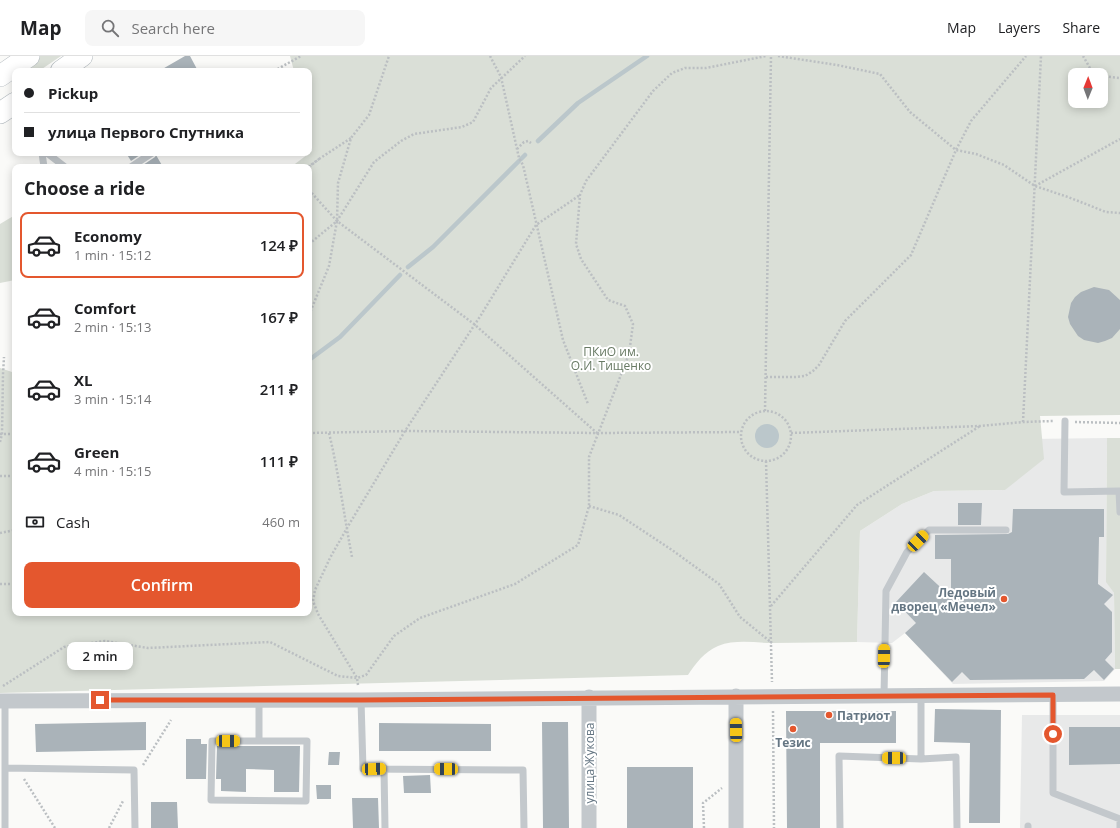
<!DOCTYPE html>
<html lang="en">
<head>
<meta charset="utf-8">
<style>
  :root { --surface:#fff; --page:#f6f6f6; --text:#202124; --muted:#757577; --line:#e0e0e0; --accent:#e4572e }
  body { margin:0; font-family:"Open Sans",sans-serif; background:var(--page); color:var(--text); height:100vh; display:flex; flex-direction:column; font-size:15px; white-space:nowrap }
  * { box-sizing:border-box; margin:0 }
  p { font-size:13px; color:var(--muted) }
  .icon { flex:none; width:22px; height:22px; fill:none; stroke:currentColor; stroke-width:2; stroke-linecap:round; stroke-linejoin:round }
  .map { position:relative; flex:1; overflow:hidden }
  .details { position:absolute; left:12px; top:108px; width:300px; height:452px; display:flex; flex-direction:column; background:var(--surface); border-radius:8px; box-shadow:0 2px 10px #0003 }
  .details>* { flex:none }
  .hud { position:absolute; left:12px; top:12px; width:300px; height:88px; border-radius:8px; box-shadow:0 2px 10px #0003; display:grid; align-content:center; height:88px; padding:0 12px; background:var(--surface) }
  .needle { width:26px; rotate:1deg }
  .tools { position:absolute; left:1068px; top:12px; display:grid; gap:8px }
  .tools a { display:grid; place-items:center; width:40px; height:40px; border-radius:8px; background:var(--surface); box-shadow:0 2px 10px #0003; font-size:20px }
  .end { position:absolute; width:18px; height:18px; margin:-9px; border:5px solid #e4572e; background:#fff; box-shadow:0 0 0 2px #fff }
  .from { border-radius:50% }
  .bubble { position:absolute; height:28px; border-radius:8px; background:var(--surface); box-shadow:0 2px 10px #0003; font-size:13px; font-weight:600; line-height:28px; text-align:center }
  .car { position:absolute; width:12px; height:24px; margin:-12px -6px; border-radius:5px; box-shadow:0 0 3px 1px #0007; background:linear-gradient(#f5c518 24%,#345 0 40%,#f5c518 0 76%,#345 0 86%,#f5c518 0) }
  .hud b { display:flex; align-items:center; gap:14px; height:38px; font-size:15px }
  .hud b+b { border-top:1px solid var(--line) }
  .hud i { width:10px; height:10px; background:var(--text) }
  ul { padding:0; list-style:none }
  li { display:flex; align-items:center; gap:12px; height:66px; margin:0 8px 6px; padding:0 4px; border:2px solid transparent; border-radius:8px }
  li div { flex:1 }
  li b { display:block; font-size:15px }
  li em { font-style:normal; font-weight:600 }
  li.selected { border-color:var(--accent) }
  li>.icon { width:36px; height:36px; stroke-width:1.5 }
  h2 { padding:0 12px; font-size:18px; line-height:48px }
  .pay { display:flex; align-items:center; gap:10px; height:44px; padding:0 12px; font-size:15px }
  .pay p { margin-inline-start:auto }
  .button { display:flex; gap:8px; margin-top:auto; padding:8px 12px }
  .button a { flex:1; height:46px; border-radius:8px; background:var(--accent); color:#fff; font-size:16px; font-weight:600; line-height:46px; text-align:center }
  header { display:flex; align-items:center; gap:24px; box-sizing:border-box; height:56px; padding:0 20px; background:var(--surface); border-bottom:1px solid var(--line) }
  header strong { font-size:19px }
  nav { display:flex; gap:22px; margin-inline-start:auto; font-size:14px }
  .search { width:280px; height:36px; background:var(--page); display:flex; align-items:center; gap:10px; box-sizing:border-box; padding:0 14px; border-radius:8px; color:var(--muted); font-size:15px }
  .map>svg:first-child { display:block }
  .built { fill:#e8e9e9 }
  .green { fill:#dadfd7; fill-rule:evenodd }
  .water { fill:#bbc7cb }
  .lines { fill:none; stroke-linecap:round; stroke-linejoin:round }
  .stream { stroke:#bbc7cb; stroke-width:4.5 }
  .building { fill:#aab3b9 }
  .secondary-casing { stroke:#b3babf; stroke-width:22 }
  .path { stroke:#bbbfc2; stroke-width:2.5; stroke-dasharray:2 2; stroke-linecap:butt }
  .service { stroke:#c3c8cc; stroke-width:7 }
  .minor { stroke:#c3c8cc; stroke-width:15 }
  .secondary { stroke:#fff; stroke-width:21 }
  .route { stroke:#e4572e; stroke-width:5 }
  .poi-dot { fill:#e4572e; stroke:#fff; stroke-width:1.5 }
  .labels { text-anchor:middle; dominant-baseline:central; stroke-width:4; stroke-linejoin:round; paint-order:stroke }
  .park-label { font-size:12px; fill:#687a64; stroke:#fff }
  .poi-label { font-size:12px; font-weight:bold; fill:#657683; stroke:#fff; text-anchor:end }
  .street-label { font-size:12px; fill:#657683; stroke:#fff }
</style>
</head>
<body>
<header>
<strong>Map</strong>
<div class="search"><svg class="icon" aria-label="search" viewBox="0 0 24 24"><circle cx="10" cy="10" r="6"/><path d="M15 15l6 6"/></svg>Search here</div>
<nav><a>Map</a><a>Layers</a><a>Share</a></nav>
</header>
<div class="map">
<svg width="1120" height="772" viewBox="0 0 1120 772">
  <rect width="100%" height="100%" fill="#fafaf8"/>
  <!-- built -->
  <path class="built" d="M1107 382 1106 525 1114 537 1115 613 1104 625 953 628 905 577 892 587 857 586 860 475 902 448 934 435 1005 434 1029 383Z
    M1022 659H1120V772H1020Z"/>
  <!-- green -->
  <path class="green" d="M39 0H61L39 15H23L25 10Z
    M290 0H1120V359L1040 360 1044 403 1005 434 934 435 902 448 860 475 857 586C829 586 801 587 773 587 755 587 736 583 718 590 704 596 696 607 688 619L0 637V312L15 317V557H309V111H291L312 95 309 81V15H294ZM1075 19H1101V45H1075Z
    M15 159V224L0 227V168Z
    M1107 382H1120V613H1115L1114 537 1106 526Z"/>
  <!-- water -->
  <path class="water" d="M755 380a12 12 0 1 1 24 0a12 12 0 1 1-24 0Z"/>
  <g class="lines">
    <!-- stream -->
    <path class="stream" d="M538 85 578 47 647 0
      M521 103 525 99
      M408 211 433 191 519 105
      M309 304 340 281 400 219"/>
  </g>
  <!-- building -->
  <path class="building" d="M185 0H190L198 15H159Z
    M126 97H143L131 105Z
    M156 99 163 111H140L155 101Z
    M1094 231 1109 234 1120 244V273L1112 282 1105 285 1098 287 1084 284 1078 280 1070 268 1068 261 1071 247 1075 241 1081 236Z
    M958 447H982L981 469H958Z
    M1013 453H1104V481H1099L1098 528 1113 539 1104 548 1112 556V596L1105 604 1114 613 1104 624 1094 614 1084 623 970 624 962 616 952 626 905 577 916 567 896 546 924 516 951 541V503H935V479L1008 478 1012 476Z
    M935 653 1001 654 1000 767H969L970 687 934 686Z
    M786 655H896V687H820V772H787Z
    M146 666V694L36 696 35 668Z
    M542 666H568L569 772H543Z
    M379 667 491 668V695H379Z
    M1069 671H1120V708L1069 709Z
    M186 683H201V688H207L206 723H186Z
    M217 690H300L299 736H274V714L246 713V736L221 735V723H216Z
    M329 696H340L339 709H328Z
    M627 711H693V772H627Z
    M430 719 431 737H404L403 720Z
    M316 729H331V743H317Z
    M352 742H378L379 772H353Z
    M151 746H177L178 772H151Z"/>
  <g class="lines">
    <!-- secondary casing -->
    <g class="secondary-casing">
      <path id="secondary" d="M61 15 82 0
        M0 20 29 0
        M0 57 15 47"/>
    </g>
    <!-- path -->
    <path class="path" d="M490 0 501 21 519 102 523 109 563 284 588 348
      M778 0 837 9 880 18 910 56 956 94 976 98 1004 109 1035 130 1068 141 1106 156 1120 157
      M1083 0 1094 19
      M274 15 301 0
      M1101 20 1120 22
      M517 93 524 86 528 85 531 87
      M319 103 351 82
      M308 111 319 103 309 111
      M1035 130 1120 83
      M309 134 337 165 474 268 597 377
      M309 188 337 165 374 106 401 85 414 78 462 71 473 66 491 32 525 0
      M309 259 329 210 337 165 338 127 351 82 369 59 389 0
      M766 321H795L805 320 813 315 819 309 845 265 911 199 956 94 971 65 1026 0
      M765 355 771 0
      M741 380a25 25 0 1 1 50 0a25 25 0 1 1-50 0Z
      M1023 366 1041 0
      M1075 366 1120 367
      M309 377 405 375 597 377 741 376
      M329 377C339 418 344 460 352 501
      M791 377 980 370 1023 366 1054 365
      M0 378H15
      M0 386 2 378 3 318 4 301
      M766 405 772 626
      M0 420H15
      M589 450 619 459 672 494 719 528 740 561 772 587
      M0 477 15 474
      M0 528H15
      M771 550 857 449 980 370
      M358 629 357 622 318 558 313 545 315 534 330 502 347 472 405 375 481 259 536 169 580 139
      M3 630 64 591 105 585 148 592 270 586 338 620 357 622 366 619 394 580 420 562 515 528 578 489 589 450V401L629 298 633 268 625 250 608 244 581 203 576 188 580 139 586 125 653 35 672 17 685 12H706L766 0
      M773 655 774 772
      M143 709 171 664
      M24 723 55 772
      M109 772 123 745
      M704 772 703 747 722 732"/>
    <!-- service -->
    <path class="service" d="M42 97 44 111
      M47 97 65 111
      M131 111 152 97
      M1065 365 1064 436 1119 435 1120 456
      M921 639V703L956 701 957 772
      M1053 639V737L1120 763V772
      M884 640 886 535 907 496 929 474H1006
      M259 644V685
      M361 644 363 713 523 714 524 772
      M212 685H307L306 745 211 744Z
      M5 712 134 714 135 772
      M384 712 385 772
      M1028 770V772
      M5 772V645
      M840 772 839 700 921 703"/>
    <!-- minor -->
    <path class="minor" d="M736 640V772
      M589 641V772
      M0 645 361 644 1120 638"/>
    <!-- secondary -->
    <use href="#secondary" class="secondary"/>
  </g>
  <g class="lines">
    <!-- route -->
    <path class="route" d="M100 644H361L1053 639V678"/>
  </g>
  <!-- markers -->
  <g class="poi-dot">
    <circle cx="1004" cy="543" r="4"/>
    <circle cx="829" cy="659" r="4"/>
    <circle cx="793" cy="673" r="4"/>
  </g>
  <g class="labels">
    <!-- park labels -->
    <g class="park-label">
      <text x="611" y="295">ПКиО им.<tspan x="611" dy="14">О.И. Тищенко</tspan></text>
    </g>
    <!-- poi labels -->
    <g class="poi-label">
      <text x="996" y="536">Ледовый<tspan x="996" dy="14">дворец «Мечел»</tspan></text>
      <text x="837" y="659" text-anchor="start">Патриот</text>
      <text x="793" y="686" text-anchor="middle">Тезис</text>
    </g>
    <!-- street labels -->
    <g class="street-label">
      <text transform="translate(589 707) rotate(-90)">улица Жукова</text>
    </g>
  </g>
</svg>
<div class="tools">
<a><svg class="needle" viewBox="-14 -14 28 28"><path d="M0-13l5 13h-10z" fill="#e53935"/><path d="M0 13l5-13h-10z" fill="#757577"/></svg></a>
</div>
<i class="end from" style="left:1053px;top:678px"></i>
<i class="end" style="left:100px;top:644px"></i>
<div class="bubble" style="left:67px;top:586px;width:66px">2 min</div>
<i class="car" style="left:918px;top:485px;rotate:45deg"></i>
<i class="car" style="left:884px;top:600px;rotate:1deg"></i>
<i class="car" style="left:736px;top:674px;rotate:359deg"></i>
<i class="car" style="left:228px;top:685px;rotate:90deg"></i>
<i class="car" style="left:894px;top:702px;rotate:271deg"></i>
<i class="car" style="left:374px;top:713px;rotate:88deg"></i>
<i class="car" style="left:446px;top:713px;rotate:271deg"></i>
<div class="hud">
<b><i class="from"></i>Pickup</b>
<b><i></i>улица Первого Спутника</b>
</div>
<section class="details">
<h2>Choose a ride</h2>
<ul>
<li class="selected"><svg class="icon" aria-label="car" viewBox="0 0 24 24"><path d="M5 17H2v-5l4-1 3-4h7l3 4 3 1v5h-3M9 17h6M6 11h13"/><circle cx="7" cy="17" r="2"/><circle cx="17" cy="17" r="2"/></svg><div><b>Economy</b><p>1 min · 15:12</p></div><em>124 ₽</em></li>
<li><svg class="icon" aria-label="car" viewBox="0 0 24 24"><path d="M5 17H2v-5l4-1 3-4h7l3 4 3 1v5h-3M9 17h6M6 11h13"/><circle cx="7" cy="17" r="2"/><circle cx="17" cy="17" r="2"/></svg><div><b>Comfort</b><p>2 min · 15:13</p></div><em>167 ₽</em></li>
<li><svg class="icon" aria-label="car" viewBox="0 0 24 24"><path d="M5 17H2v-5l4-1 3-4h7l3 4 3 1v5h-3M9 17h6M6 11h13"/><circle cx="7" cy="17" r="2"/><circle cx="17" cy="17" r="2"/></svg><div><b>XL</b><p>3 min · 15:14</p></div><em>211 ₽</em></li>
<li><svg class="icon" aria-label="car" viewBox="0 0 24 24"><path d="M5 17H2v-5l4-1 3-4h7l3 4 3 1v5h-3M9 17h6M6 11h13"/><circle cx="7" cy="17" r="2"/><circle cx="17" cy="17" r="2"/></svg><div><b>Green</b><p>4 min · 15:15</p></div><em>111 ₽</em></li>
</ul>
<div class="pay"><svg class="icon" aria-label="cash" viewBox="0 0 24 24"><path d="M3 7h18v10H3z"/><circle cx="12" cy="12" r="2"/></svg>Cash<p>460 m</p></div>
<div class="button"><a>Confirm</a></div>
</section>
</div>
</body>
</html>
